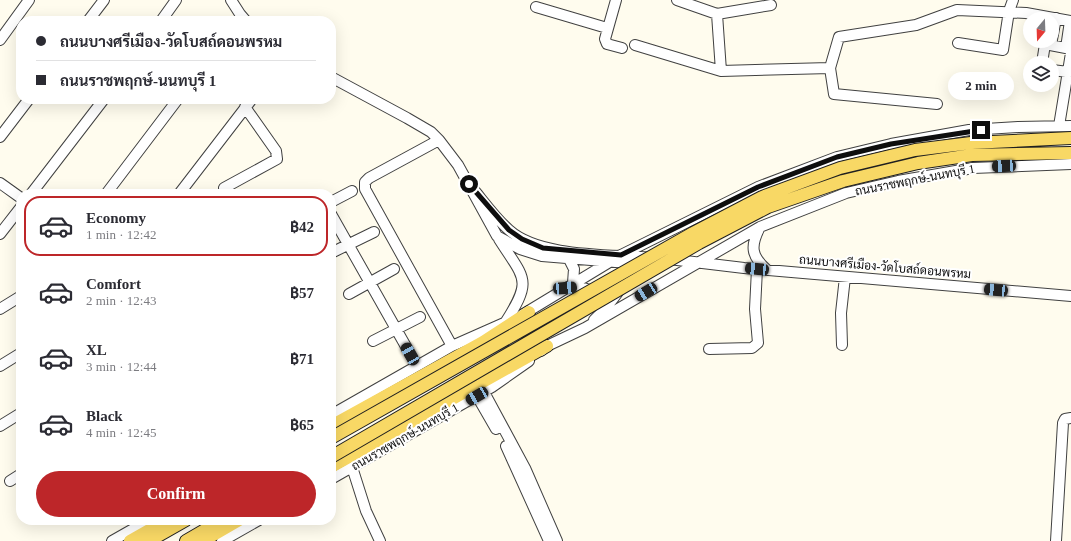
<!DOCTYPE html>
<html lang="en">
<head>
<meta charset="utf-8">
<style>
  :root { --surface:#fff; --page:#f7f7f7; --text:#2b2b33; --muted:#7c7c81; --line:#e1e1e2; --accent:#bd2629 }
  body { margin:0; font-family:"Times New Roman",Sarabun,serif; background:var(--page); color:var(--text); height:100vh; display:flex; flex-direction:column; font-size:15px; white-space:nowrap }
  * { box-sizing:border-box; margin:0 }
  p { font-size:13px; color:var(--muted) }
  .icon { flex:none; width:22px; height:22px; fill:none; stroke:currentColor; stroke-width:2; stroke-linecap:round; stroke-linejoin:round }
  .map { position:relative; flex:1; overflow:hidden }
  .side { position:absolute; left:16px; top:189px; width:320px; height:336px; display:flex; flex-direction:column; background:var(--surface); border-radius:16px; box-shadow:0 4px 16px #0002 }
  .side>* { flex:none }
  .guide { position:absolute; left:16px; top:16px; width:320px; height:88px; border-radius:16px; box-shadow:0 4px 16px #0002; display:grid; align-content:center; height:88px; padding:0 20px; background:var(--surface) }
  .needle { width:26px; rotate:199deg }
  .tools { position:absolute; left:1023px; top:12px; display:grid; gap:8px }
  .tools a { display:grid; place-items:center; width:36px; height:36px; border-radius:50%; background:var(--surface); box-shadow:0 4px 16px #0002; font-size:20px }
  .end { position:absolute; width:18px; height:18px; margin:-9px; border:5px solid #0e0e0e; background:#fff; box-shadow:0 0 0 2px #fff }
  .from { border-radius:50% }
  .bubble { position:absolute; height:28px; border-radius:14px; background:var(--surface); box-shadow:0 4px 16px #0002; font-size:13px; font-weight:700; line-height:28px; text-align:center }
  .car { position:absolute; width:12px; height:24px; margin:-12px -6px; border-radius:5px; box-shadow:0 0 3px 1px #0007; background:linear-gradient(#222 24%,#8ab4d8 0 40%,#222 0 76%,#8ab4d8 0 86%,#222 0) }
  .guide b { display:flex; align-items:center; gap:14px; height:38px; font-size:15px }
  .guide b+b { border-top:1px solid var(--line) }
  .guide i { width:10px; height:10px; background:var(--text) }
  ul { padding:7px 0 0; list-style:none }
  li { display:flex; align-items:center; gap:12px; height:60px; margin:0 8px 6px; padding:0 12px; border:2px solid transparent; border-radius:16px }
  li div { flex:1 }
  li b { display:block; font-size:15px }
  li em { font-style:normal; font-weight:700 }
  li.on { border-color:var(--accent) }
  li>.icon { width:36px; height:36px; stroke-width:1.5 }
  .button { display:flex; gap:8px; margin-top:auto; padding:8px 20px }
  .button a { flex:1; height:46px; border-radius:24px; background:var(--accent); color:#fff; font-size:16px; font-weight:700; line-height:46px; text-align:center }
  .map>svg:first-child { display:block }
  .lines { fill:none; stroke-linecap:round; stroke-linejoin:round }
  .minor-casing { stroke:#414141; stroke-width:12 }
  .major-casing { stroke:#1f1f1f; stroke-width:14 }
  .minor { stroke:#fff; stroke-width:10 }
  .major { stroke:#f8d865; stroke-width:12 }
  .major-bridge-casing { stroke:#1f1f1f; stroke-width:14; stroke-linecap:butt }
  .major-bridge { stroke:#f8d865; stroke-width:12 }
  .route { stroke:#0e0e0e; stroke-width:5 }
  .labels { text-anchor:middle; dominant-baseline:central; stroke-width:4; stroke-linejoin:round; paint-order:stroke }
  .street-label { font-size:12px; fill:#0e0e0e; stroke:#fff }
</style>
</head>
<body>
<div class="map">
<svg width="1071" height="541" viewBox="0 0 1071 541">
  <rect width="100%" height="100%" fill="#fffcee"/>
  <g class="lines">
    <!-- minor casing -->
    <g class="minor-casing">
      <path id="minor" d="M231 0 240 14 246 21
        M616 0 605 39 607 44 622 48
        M677 0 717 14 771 5
        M536 7 607 28
        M717 14 721 71
        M88 21 104 0
        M161 21 176 0
        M0 40 29 0
        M958 43 1003 50 1009 11 1013 0
        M635 45 721 71 830 68
        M1051 45 1056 18
        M1066 48 1070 21
        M1042 63 1045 44 1071 49
        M1052 70 1068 72
        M331 77 407 118 431 132 439 140 458 165 497 236 520 249 542 256 640 264
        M937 104 834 94 830 68 839 37 916 25 957 10 1026 13 1071 21
        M1059 126 1071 53
        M0 137 29 99
        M439 140 369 178 365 182V189L452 346
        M0 183 21 198
        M469 184C482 199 494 217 509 230 540 258 612 254 653 258
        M224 188 277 159 276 151 245 107
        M31 194 104 99
        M106 194 178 99
        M179 194 252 99
        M331 202 352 191
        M331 214 417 366
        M760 227C750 246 751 256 767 270
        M0 234 21 207
        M499 239C525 280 533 279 505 323
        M331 253 374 232
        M569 259 574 269 573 283
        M669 259 744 268 1071 296
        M567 288C589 286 597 290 602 312L594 320
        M349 294 394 269
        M0 309 21 296
        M602 312C617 295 624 287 628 264
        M522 315 621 255 758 187 837 157 891 144 969 130 1018 127 1071 126
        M373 341 420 317
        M842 345 841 313 845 277
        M709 349 752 348 758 343 755 309 757 269
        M541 351 547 346 585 328 760 227 846 193 898 181 973 168 1071 164
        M0 366 21 353
        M484 392 525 468 557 541
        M477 396 496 429
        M331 415 452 346 504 323
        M0 426 21 413
        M506 446 549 541
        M352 467 366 511 380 541
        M331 479 492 387 529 361
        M10 481 21 474
        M112 541 149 520
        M222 541 259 520
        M1056 541 1063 423 1065 419 1071 418"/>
    </g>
    <!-- major casing -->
    <g class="major-casing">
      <path id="major" d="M971 143 1071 138
        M972 155 1071 153
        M331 426 483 342 529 312
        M331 467 547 346
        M130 541 167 520
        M149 541 186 520
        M186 541 222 520
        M203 541 239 520"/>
    </g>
    <!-- minor -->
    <use href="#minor" class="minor"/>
    <!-- major -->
    <use href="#major" class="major"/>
    <!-- major-bridge casing -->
    <g class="major-bridge-casing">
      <path id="major-bridge" d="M331 438 693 233 762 197 840 168 915 150 971 143
        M331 457 699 243 768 207 843 181 918 163 972 155"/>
    </g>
    <!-- major-bridge -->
    <use href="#major-bridge" class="major-bridge"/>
  </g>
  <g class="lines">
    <!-- route -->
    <path class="route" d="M469 184 509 230 522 239 543 248 621 255 758 187 837 157 891 144 981 130"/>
  </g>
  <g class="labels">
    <!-- street labels -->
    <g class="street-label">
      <text transform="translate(915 180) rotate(-11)">ถนนราชพฤกษ์-นนทบุรี 1</text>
      <text transform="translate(885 267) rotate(5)">ถนนบางศรีเมือง-วัดโบสถ์ดอนพรหม</text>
      <text transform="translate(405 437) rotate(-30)">ถนนราชพฤกษ์-นนทบุรี 1</text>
    </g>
  </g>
</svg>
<div class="tools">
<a><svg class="needle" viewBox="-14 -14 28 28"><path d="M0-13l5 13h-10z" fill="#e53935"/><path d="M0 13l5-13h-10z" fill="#7c7c81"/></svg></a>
<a><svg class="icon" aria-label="layers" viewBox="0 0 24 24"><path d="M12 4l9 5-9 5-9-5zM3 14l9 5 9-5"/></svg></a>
</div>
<i class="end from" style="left:469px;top:184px"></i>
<i class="end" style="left:981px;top:130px"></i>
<div class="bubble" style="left:948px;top:72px;width:66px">2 min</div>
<i class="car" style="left:1004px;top:166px;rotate:267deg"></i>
<i class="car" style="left:757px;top:269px;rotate:275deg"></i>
<i class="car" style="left:565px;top:288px;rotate:86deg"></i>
<i class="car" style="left:996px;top:290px;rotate:275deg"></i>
<i class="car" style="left:646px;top:292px;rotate:239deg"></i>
<i class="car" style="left:410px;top:354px;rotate:330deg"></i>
<i class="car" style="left:477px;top:396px;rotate:240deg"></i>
<div class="guide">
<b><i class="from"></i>ถนนบางศรีเมือง-วัดโบสถ์ดอนพรหม</b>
<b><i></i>ถนนราชพฤกษ์-นนทบุรี 1</b>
</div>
<section class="side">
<ul>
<li class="on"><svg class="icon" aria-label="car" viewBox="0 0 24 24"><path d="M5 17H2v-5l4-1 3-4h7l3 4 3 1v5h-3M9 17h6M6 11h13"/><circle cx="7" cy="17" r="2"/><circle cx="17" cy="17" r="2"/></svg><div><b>Economy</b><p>1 min · 12:42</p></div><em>฿42</em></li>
<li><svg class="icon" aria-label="car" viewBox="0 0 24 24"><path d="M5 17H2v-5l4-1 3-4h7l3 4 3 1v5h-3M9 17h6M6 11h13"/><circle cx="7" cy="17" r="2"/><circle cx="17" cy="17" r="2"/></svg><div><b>Comfort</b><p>2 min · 12:43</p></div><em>฿57</em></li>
<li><svg class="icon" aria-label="car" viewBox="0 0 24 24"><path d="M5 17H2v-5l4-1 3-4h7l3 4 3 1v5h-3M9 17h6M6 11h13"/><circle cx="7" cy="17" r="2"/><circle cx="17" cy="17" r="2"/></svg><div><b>XL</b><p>3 min · 12:44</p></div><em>฿71</em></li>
<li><svg class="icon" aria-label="car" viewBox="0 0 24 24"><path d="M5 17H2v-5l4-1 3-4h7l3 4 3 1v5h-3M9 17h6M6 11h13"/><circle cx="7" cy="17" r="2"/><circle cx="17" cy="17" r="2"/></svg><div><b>Black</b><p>4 min · 12:45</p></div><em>฿65</em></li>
</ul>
<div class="button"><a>Confirm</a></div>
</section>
</div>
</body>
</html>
